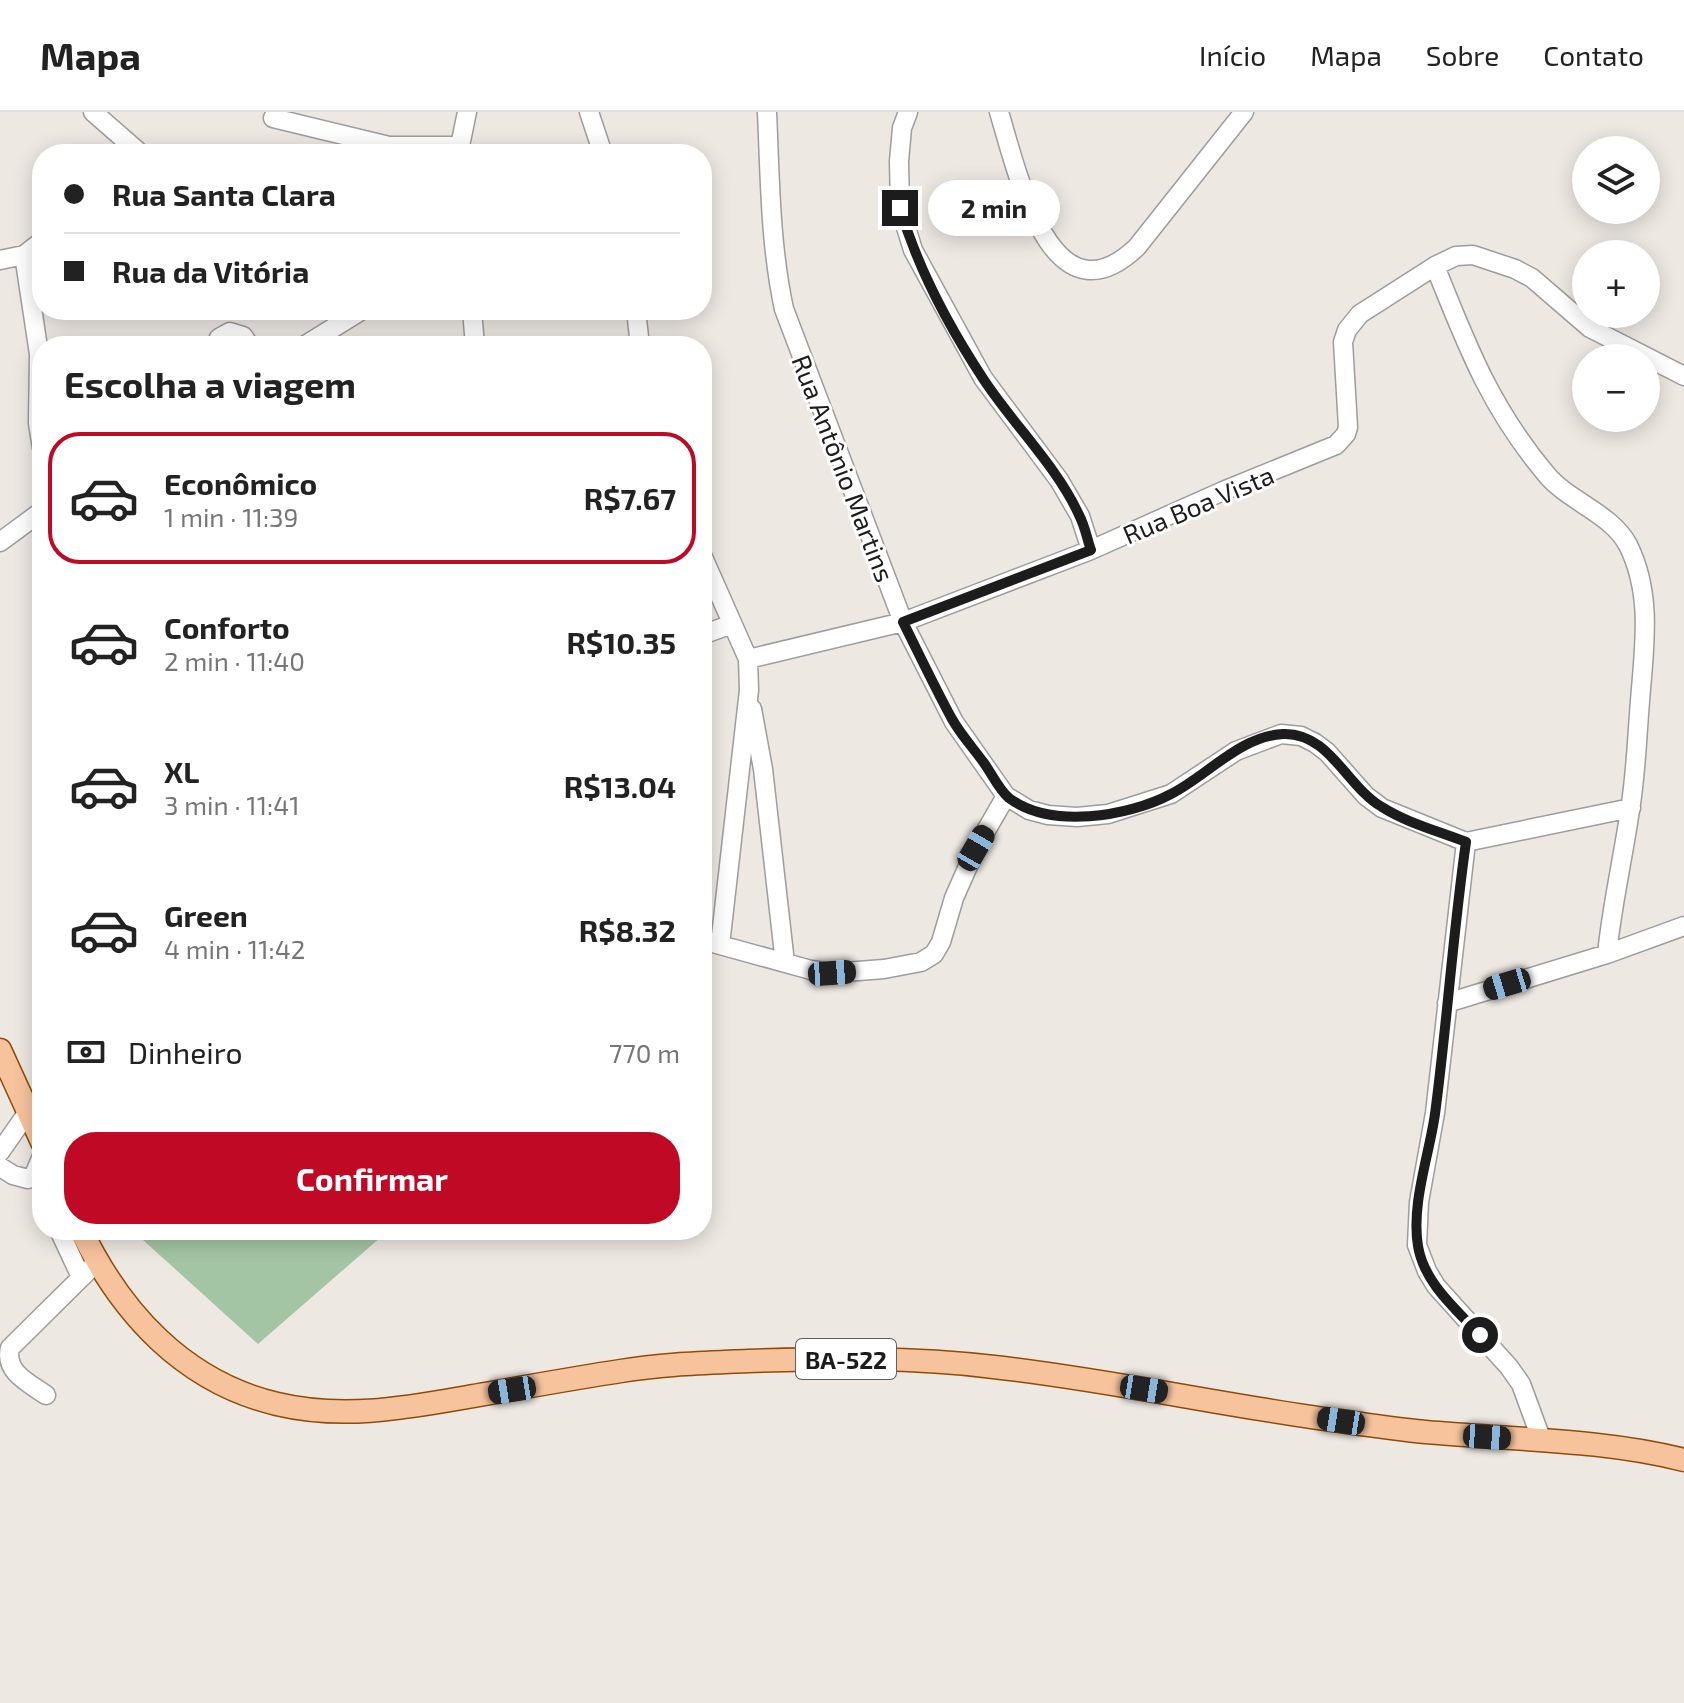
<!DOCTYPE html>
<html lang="pt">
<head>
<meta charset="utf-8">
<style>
  :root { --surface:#fff; --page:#f6f6f6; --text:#222; --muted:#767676; --line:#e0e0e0; --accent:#bf0925 }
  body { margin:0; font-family:"Exo 2",sans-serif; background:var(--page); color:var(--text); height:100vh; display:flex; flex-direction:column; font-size:30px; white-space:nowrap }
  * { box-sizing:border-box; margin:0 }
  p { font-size:26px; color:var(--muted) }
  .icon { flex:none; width:44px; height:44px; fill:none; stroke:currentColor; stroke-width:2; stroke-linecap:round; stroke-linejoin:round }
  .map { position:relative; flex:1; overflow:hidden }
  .side { position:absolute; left:32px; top:224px; width:680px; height:904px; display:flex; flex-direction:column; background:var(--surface); border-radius:32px; box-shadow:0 4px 20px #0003 }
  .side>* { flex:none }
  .top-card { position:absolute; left:32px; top:32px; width:680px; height:176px; border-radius:32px; box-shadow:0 4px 20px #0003; display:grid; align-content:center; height:176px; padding:0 32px; background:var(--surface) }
  .controls { position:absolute; left:1572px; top:24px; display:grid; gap:16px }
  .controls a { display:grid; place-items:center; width:88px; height:88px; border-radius:50%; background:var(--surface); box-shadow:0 4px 20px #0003; font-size:40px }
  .end { position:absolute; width:36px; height:36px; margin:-18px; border:10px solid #1c1c1c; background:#fff; box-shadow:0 0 0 4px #fff }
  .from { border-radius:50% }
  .bubble { position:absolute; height:56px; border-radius:28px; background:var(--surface); box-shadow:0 4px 20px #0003; font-size:26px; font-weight:700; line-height:56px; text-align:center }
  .car { position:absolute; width:24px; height:48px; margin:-24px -12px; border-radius:10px; box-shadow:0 0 6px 2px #0007; background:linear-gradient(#222 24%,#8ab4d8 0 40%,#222 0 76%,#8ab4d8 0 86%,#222 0) }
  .top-card b { display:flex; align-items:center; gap:28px; height:76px; font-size:30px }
  .top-card b+b { border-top:2px solid var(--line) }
  .top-card i { width:20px; height:20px; background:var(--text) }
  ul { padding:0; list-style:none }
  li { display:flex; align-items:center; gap:24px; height:132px; margin:0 16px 12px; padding:0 16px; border:4px solid transparent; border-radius:32px }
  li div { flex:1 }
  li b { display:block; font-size:30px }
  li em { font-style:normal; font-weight:700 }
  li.selected { border-color:var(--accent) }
  li>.icon { width:72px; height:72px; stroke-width:1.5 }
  h2 { padding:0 32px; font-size:36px; line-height:96px }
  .pay { display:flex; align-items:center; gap:20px; height:88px; padding:0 32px; font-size:30px }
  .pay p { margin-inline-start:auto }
  .button { display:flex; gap:16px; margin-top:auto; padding:16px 32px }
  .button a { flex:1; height:92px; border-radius:32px; background:var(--accent); color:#fff; font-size:32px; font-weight:700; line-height:92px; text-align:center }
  header { display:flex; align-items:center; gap:48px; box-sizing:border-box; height:112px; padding:0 40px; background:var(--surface); border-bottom:2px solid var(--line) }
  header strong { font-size:38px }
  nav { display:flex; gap:44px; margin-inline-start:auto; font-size:28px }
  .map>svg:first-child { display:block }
  .cemetery { fill:#a4c5a4 }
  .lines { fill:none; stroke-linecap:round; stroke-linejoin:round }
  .minor-casing { stroke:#9d9d9d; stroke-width:21 }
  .major-casing { stroke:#8e4c07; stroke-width:25 }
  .minor { stroke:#fff; stroke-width:18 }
  .major { stroke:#f7c39d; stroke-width:22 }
  .route { stroke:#1c1c1c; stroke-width:10 }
  .labels { text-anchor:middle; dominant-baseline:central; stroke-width:6; stroke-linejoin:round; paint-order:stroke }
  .shield { fill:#fff; stroke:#606060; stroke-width:2 }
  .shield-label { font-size:24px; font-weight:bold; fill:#1c1c1c }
  .street-label { font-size:26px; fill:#1c1c1c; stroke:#fff }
</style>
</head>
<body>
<header>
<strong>Mapa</strong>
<nav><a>Início</a><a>Mapa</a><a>Sobre</a><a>Contato</a></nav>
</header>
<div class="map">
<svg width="1684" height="1591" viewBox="0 0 1684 1591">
  <rect width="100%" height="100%" fill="#ede8e2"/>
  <!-- cemetery -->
  <path class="cemetery" d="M132 1118H389L258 1232Z"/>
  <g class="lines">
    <!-- minor casing -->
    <g class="minor-casing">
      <path id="minor" d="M93 0 141 42
        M589 0 603 42
        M767 0C770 66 770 132 784 197L903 510 954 610 1006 684 1029 698 1048 703 1077 705 1108 702 1171 682 1236 639 1281 622 1301 624 1315 631 1327 640 1366 684 1382 696 1466 730
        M908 0 902 16 899 49 900 96 913 138 983 266 1059 368 1080 404 1091 438
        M999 0C1017 59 1051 217 1137 135L1244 0
        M273 6 389 34H460
        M460 42V34L467 0
        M24 143 42 129
        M0 148 24 143 39 242 38 311 42 336
        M1435 154C1467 234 1490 295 1546 362 1569 390 1611 401 1628 433 1653 483 1644 536 1640 589 1637 625 1636 662 1630 698 1623 746 1612 793 1607 842
        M472 198 475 234
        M636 198 640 234
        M215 234 219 226 230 220 243 224 250 234
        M304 234 362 198
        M0 430 42 399
        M702 443 748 547 749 578 720 833
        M702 523 732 512
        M748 547 903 510 1091 438 1223 379 1336 333 1346 322 1348 315 1343 230 1347 218 1360 202 1435 154 1456 144 1473 143 1515 157 1532 166 1590 216 1684 264
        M752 597 763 657 785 851
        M1466 730 1435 1001 1419 1090 1417 1133 1427 1159 1436 1174 1509 1255 1521 1272 1542 1329
        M1466 730 1631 696
        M702 828 811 858 832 861 884 857 921 850 934 842 941 830 954 786 976 736 1006 684
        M1447 891 1607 842 1684 814
        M0 1040 28 1000 42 996
        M0 1055 13 1063 28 1067 34 1063 42 1044
        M59 1118 81 1165
        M46 1283C29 1271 4 1260 10 1236L97 1150"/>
    </g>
    <!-- major casing -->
    <g class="major-casing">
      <path id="major" d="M0 938 42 1030
        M81 1118C121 1201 184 1270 277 1292 340 1307 400 1297 462 1286 515 1277 568 1267 621 1259 663 1252 706 1251 748 1249 830 1246 913 1245 994 1255 1112 1268 1229 1295 1347 1310 1377 1314 1408 1319 1439 1321 1520 1328 1605 1328 1684 1348"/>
    </g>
    <!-- minor -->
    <use href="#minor" class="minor"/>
    <!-- major -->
    <use href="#major" class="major"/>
  </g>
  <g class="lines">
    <!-- route -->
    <path class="route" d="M900 96C918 157 949 215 984 268 1013 312 1058 356 1079 403 1085 414 1087 427 1091 438L903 510C919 542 935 576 952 607 961 623 974 637 984 651 992 662 999 678 1009 686 1050 717 1128 705 1171 682 1207 664 1240 624 1283 622 1329 620 1347 675 1382 695 1407 711 1438 719 1466 730 1453 820 1447 912 1435 1002 1429 1044 1411 1092 1418 1134 1424 1171 1456 1197 1480 1223"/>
  </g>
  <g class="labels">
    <!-- shield labels -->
    <rect class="shield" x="796" y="1227" width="100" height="40" rx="6"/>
    <g class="shield-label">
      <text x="846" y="1247">BA-522</text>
    </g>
    <!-- street labels -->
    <g class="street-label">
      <text transform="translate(844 356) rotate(69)">Rua Antônio Martins</text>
      <text transform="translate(1198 392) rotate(-23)">Rua Boa Vista</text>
    </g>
  </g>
</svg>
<div class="controls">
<a><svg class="icon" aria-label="layers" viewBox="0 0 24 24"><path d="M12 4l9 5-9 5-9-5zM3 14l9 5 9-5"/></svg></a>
<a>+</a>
<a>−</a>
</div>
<i class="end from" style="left:1480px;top:1223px"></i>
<i class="end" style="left:900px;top:96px"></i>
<div class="bubble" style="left:928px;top:68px;width:132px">2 min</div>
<i class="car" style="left:976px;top:736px;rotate:30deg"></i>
<i class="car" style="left:832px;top:861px;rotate:86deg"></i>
<i class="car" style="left:1507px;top:872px;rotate:253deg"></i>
<i class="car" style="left:1144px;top:1277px;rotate:99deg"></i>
<i class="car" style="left:512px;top:1278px;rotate:261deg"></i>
<i class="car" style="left:1341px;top:1309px;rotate:279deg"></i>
<i class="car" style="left:1487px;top:1325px;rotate:94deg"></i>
<div class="top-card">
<b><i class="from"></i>Rua Santa Clara</b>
<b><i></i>Rua da Vitória</b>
</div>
<section class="side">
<h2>Escolha a viagem</h2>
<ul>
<li class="selected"><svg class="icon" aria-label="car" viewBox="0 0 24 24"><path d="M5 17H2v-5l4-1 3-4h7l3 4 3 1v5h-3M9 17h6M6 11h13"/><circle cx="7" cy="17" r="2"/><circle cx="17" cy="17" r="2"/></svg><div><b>Econômico</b><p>1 min · 11:39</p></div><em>R$7.67</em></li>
<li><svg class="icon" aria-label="car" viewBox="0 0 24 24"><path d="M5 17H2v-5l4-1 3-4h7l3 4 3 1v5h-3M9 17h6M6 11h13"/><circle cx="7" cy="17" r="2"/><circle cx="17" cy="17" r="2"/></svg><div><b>Conforto</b><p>2 min · 11:40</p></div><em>R$10.35</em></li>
<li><svg class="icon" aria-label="car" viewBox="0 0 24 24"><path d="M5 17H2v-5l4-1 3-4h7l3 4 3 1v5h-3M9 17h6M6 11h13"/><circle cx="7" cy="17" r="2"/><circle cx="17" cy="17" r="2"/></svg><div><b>XL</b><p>3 min · 11:41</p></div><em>R$13.04</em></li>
<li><svg class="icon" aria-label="car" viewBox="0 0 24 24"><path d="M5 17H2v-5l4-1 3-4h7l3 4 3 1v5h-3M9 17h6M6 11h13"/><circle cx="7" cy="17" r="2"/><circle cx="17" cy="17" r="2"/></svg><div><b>Green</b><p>4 min · 11:42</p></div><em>R$8.32</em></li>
</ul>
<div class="pay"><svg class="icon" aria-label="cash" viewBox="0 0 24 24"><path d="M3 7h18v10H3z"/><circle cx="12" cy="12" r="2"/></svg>Dinheiro<p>770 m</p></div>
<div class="button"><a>Confirmar</a></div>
</section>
</div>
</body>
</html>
